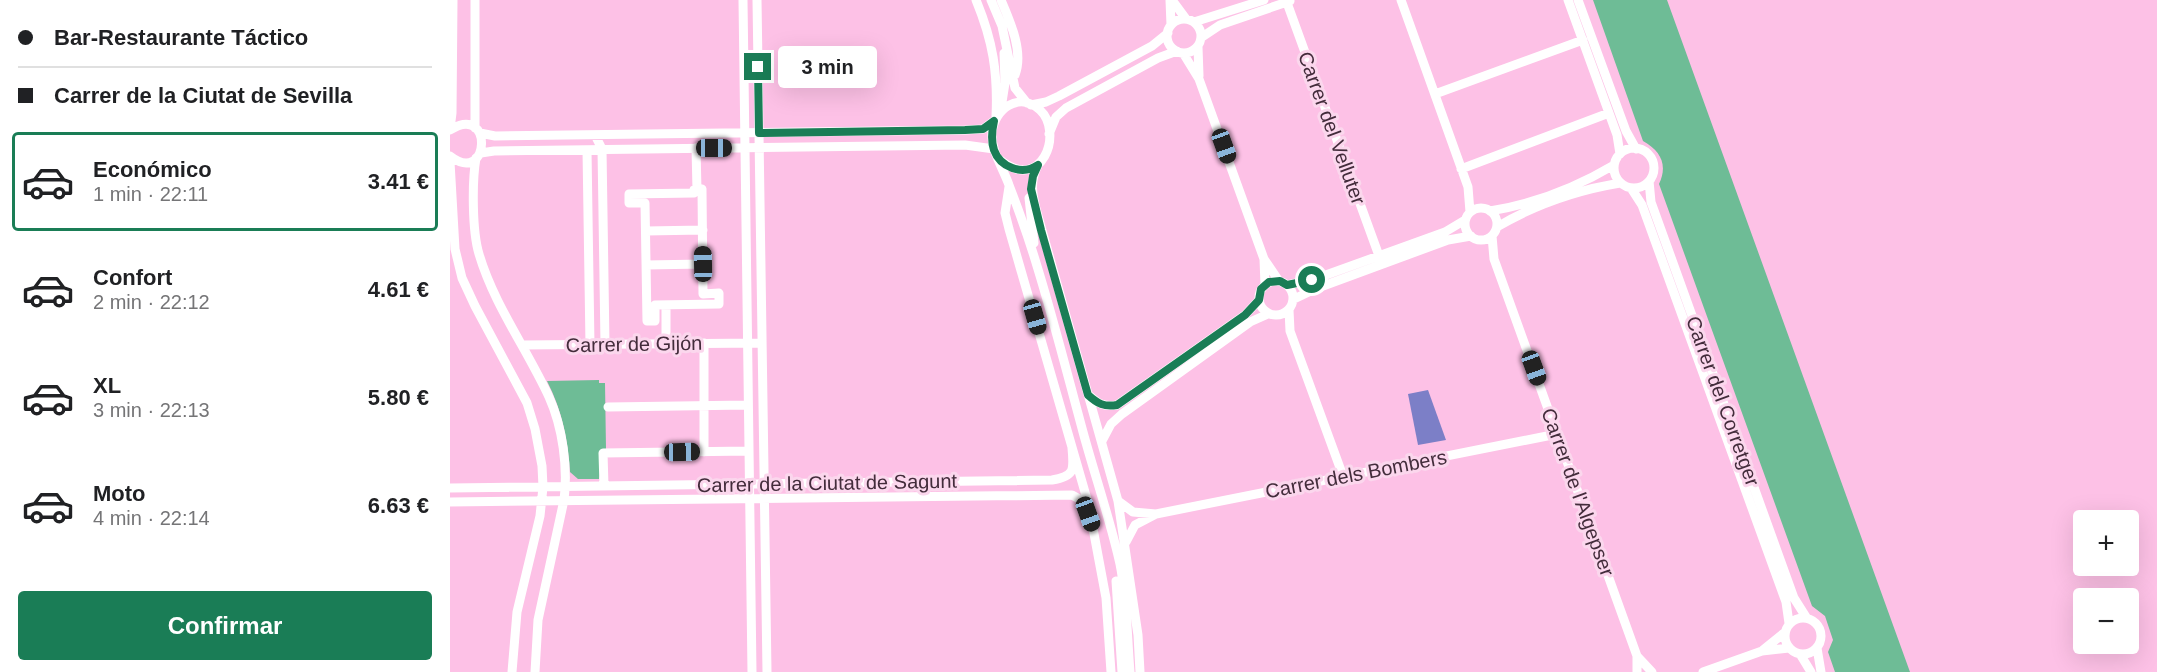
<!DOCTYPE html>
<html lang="es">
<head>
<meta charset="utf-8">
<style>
  :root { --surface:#fff; --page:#f6f6f6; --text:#202124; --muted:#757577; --line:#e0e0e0; --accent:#1a7d56 }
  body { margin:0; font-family:Arial,sans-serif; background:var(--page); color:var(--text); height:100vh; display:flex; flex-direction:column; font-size:22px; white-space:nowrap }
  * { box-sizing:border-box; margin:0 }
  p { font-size:20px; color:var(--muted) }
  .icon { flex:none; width:33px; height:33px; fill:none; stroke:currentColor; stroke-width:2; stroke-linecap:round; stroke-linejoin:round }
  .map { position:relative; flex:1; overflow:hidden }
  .panel { display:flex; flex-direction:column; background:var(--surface); width:450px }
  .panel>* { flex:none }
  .top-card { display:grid; align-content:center; height:132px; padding:0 18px; background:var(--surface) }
  .tools { position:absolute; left:1623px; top:510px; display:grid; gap:12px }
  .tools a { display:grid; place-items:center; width:66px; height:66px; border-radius:6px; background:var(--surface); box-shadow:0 6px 24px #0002; font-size:30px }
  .end { position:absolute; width:27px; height:27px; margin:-14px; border:8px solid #1a7d56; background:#fff; box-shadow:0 0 0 3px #fff }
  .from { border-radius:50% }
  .bubble { position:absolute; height:42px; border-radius:6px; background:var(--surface); box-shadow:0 6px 24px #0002; font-size:20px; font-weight:600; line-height:42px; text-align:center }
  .car { position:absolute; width:18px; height:36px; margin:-18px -9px; border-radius:8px; box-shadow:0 0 4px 2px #0007; background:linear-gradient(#222 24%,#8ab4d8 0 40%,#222 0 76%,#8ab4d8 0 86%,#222 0) }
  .top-card b { display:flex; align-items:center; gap:21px; height:57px; font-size:22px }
  .top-card b+b { border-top:2px solid var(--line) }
  .top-card i { width:15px; height:15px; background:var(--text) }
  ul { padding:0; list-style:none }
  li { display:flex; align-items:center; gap:18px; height:99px; margin:0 12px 9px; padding:0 6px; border:3px solid transparent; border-radius:6px }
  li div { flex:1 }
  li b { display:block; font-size:22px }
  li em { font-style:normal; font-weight:600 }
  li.active { border-color:var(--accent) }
  li>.icon { width:54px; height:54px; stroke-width:1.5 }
  .action { display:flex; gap:12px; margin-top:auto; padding:12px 18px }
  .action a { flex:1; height:69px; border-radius:6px; background:var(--accent); color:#fff; font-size:24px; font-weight:600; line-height:69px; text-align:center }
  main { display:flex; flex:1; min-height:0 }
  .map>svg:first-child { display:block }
  .green { fill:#6ebc96 }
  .water { fill:#7c7fc7 }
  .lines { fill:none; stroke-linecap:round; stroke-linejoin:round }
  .minor { stroke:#fff; stroke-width:9 }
  .route { stroke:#1a7d56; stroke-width:8 }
  .labels { text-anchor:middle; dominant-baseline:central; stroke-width:6; stroke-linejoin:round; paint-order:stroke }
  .street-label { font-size:20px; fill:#432c3b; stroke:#fbd7ed }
</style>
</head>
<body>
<main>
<section class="panel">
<div class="top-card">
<b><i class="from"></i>Bar-Restaurante Táctico</b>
<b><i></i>Carrer de la Ciutat de Sevilla</b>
</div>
<ul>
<li class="active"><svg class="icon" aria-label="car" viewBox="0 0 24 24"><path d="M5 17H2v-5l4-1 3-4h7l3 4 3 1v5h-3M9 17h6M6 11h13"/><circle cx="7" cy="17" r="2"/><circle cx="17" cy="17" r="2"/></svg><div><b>Económico</b><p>1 min · 22:11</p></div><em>3.41 €</em></li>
<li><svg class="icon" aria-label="car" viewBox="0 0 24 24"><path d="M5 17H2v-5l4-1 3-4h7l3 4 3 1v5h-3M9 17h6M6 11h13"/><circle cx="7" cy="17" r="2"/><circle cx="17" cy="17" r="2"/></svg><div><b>Confort</b><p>2 min · 22:12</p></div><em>4.61 €</em></li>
<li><svg class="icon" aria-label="car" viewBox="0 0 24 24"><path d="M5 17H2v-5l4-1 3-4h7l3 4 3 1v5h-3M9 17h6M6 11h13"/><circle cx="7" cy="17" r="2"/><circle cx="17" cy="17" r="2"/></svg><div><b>XL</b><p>3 min · 22:13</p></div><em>5.80 €</em></li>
<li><svg class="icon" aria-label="car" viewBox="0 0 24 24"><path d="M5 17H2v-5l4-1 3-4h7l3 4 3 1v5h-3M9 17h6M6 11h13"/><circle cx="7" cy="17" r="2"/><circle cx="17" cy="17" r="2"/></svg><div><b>Moto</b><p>4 min · 22:14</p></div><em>6.63 €</em></li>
</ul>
<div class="action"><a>Confirmar</a></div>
</section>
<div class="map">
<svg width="1707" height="672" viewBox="0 0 1707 672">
  <rect width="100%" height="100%" fill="#fdc1e6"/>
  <!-- green -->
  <path class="green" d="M1143 0H1217L1460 672H1385L1378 652 1383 640 1375 616 1362 606 1209 184C1218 165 1211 151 1193 141Z
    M149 380V383H155L156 449 149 479H128L120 472C118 440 112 410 97 381Z"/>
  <!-- water -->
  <path class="water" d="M978 390 996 440 968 445 958 394Z"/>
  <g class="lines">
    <!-- minor -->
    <path class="minor" d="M25 0V128
      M293 0 302 672
      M307 0 317 672
      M526 0C543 41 548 73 546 117
      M541 0 552 26 565 88 577 103
      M551 0C560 21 574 52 565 75
      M720 0 721 25
      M722 0 736 19
      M836 0 932 264
      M951 0 1018 187 1020 212
      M1118 0 1167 135 1170 154
      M1128 0 1176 131 1186 149
      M717 36a17 17 0 1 1 34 0a17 17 0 1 1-34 0Z
      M744 22 814 0
      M752 37 770 25 840 1
      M748 47 749 76
      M733 53 749 79 814 259 829 281
      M985 94 1133 40
      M552 102 555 83 554 53
      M581 105 596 102 609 96 702 46 718 33
      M0 129 2 113 3 0
      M0 130C44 102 40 187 0 156
      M30 133 45 136 515 130 533 129 544 121
      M599 134 606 117 616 108 708 58 727 51
      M145 135 152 149 155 344
      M246 148 247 190
      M1164 168a20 20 0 1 1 40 0a20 20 0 1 1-40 0Z
      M137 150 140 345
      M31 153 44 151 515 145 544 149
      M26 158C22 181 22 231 29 254 44 305 77 349 99 397 113 428 118 468 114 500L88 620 85 672
      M549 159C592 195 614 132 590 110 569 91 544 109 542 133 541 151 553 168 559 185 569 211 579 239 587 266 604 321 618 377 633 432 645 476 660 519 670 564 677 599 677 636 680 672
      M0 162 5 249 12 278 25 306 77 403 85 429 92 466 93 487 90 516 67 612 62 672
      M588 165C580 181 582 192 586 209L668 501 688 635 690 672
      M1011 169 1159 113
      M1199 181 1201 202 1344 598 1356 617
      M559 187 555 213 559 229 639 506
      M1181 188 1192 205 1336 602 1339 623
      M252 189 253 294 269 293V304L205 305V321H197L195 203H179V194L244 193V190Z
      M579 198 584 243
      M1015 224a16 16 0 1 1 32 0a16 16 0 1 1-32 0Z
      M1040 211C1083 204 1127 187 1164 165
      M1047 227C1084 205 1128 190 1170 183
      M196 231 253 230
      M1042 236 1044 259 1187 656V672
      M814 259 815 285
      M196 265 253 264
      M809 298a17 17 0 1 1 34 0a17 17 0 1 1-34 0Z
      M837 285 862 280 995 232 1015 220
      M844 299 865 289 998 240 1021 236
      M216 305V344
      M839 310 840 331 893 476
      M254 343V452
      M72 345 312 343
      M640 396C649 404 654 407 667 405L795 315 809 300
      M158 407 298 405
      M652 441 661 424 672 414 800 322 818 314
      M154 486 153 453 299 451
      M0 488 602 480C625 476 624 470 622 448
      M668 501 683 512 706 514 1107 434
      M0 502 622 495 633 501 643 528
      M642 523 656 598 661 672
      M676 542 685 525 706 514
      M666 581 672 672
      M1335 636a18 18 0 1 1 36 0a18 18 0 1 1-36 0Z
      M1367 648 1371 672
      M1313 650 1334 633
      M1350 654 1361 672
      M1187 656 1202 672
      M1253 672 1312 651 1339 648"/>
  </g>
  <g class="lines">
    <!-- route -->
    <path class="route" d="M308 67 309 133 515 130 533 129 544 121C542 130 541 141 544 150 550 167 572 176 588 165L583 176 581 189 591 230 638 395C648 404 654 407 667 405L795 315 809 300 811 289 819 282 830 281 837 285 862 280"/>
  </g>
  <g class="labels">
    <!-- street labels -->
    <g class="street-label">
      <text transform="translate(882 128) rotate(70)">Carrer del Velluter</text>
      <text transform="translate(184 344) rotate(-1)">Carrer de Gijón</text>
      <text transform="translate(1273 401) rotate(70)">Carrer del Corretger</text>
      <text transform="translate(906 474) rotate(-11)">Carrer dels Bombers</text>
      <text transform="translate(377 483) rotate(-1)">Carrer de la Ciutat de Sagunt</text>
      <text transform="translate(1128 492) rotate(70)">Carrer de l'Algepser</text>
    </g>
  </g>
</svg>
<div class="tools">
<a>+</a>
<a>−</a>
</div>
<i class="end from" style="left:862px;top:280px"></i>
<i class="end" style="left:308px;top:67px"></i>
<div class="bubble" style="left:328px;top:46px;width:99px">3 min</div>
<i class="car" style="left:774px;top:146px;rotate:160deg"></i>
<i class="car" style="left:264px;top:148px;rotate:90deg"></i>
<i class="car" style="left:253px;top:264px;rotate:359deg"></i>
<i class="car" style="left:585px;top:317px;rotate:164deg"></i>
<i class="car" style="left:1084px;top:368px;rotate:160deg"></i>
<i class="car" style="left:232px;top:452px;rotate:89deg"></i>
<i class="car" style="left:638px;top:514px;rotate:160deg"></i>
</div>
</main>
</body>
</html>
